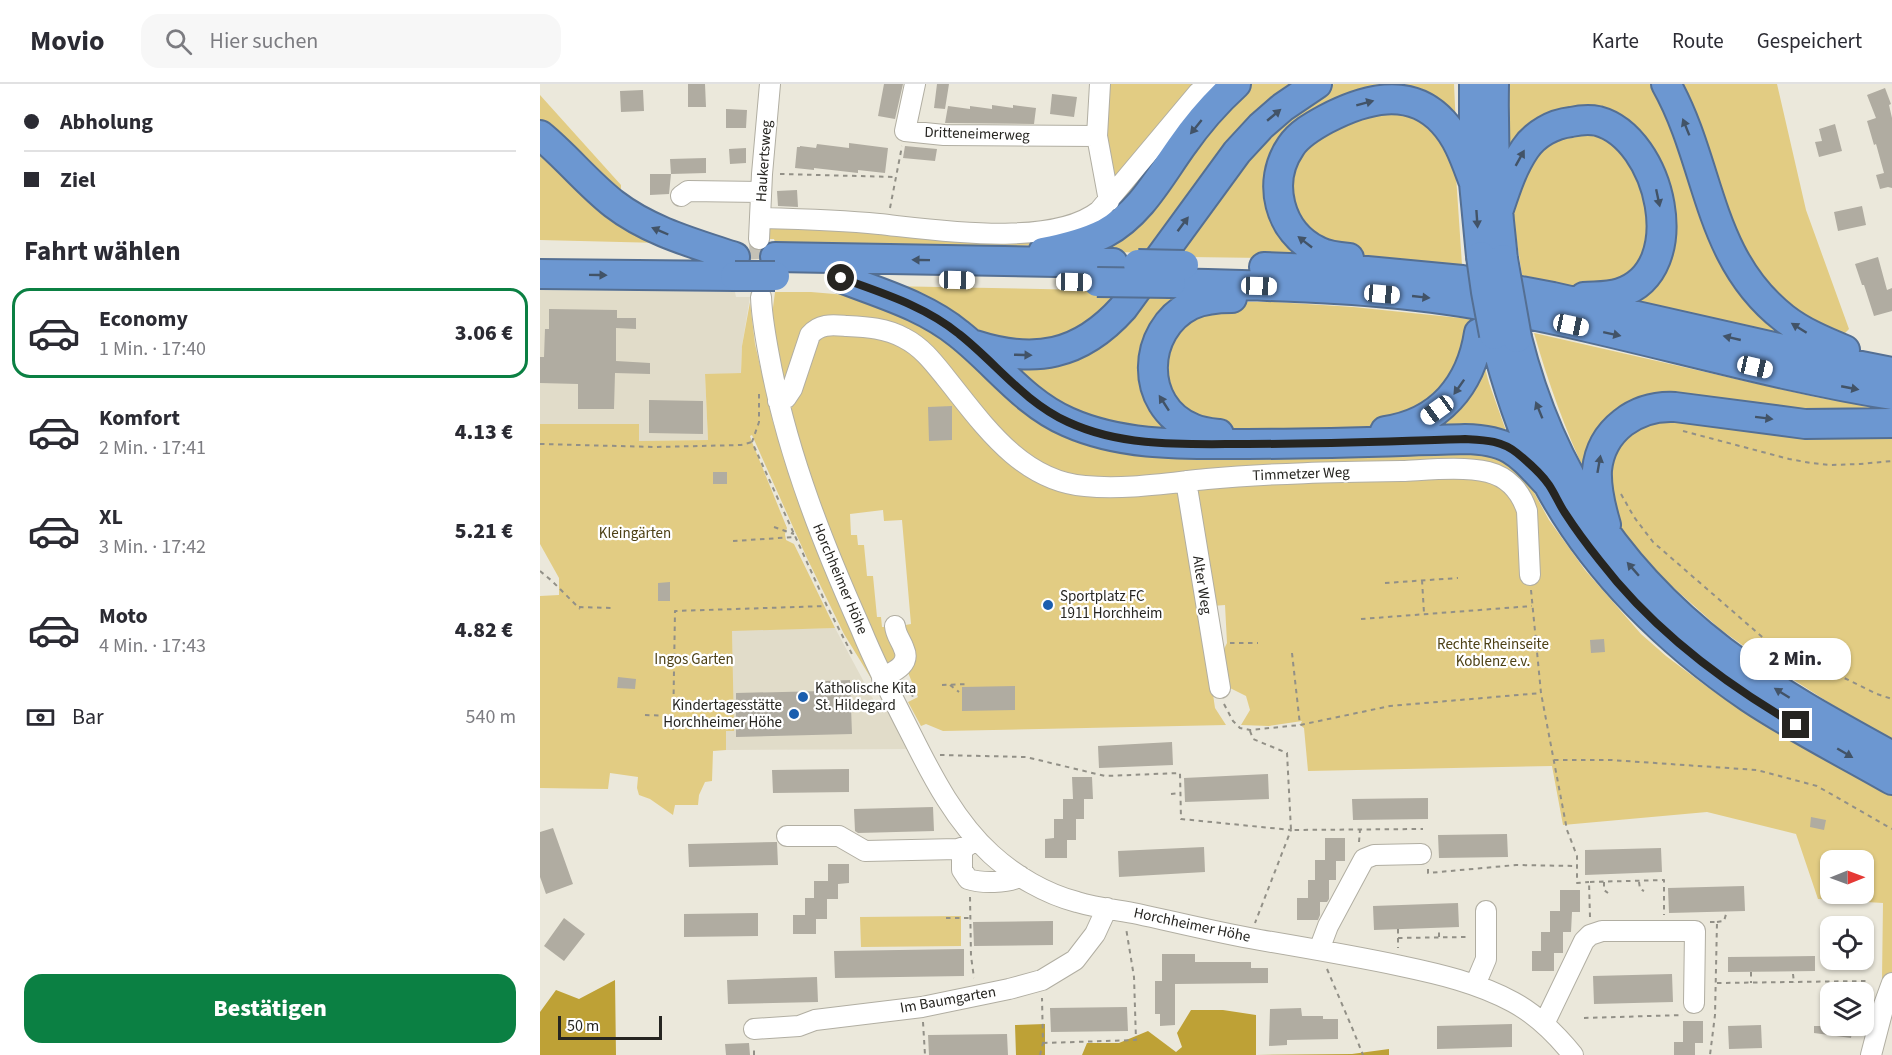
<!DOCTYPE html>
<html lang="de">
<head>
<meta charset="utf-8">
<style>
  :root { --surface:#fff; --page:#f7f7f7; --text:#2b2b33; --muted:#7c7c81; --line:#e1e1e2; --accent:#0b8043 }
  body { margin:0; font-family:"Source Sans 3",sans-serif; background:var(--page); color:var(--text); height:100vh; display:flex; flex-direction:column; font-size:22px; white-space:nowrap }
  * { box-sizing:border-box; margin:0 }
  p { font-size:20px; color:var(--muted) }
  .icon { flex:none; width:33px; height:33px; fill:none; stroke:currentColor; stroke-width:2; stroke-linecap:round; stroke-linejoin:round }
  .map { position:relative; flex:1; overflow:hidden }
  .drawer { display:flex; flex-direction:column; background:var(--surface); width:540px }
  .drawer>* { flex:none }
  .guide { display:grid; align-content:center; height:132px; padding:0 24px; background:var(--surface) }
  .needle { width:39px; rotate:89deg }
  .controls { position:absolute; left:1280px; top:766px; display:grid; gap:12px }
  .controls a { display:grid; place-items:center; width:54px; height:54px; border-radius:12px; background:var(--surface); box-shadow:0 2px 4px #0004; font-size:30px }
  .scale { position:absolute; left:18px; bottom:15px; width:104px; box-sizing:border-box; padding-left:6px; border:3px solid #262521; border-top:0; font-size:16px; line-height:21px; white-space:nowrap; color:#262521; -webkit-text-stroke:4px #fff; paint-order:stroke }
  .end { position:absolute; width:27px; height:27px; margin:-14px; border:8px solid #262521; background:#fff; box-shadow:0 0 0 3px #fff }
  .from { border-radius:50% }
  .bubble { position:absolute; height:42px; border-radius:18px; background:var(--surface); box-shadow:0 2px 4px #0004; font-size:20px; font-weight:800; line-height:42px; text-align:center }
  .car { position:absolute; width:18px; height:36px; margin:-18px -9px; border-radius:8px; box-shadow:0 0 4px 2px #0007; background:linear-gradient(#fff 24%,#345 0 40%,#fff 0 76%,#345 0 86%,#fff 0) }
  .guide b { display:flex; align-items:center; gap:21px; height:57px; font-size:22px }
  .guide b+b { border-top:2px solid var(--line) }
  .guide i { width:15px; height:15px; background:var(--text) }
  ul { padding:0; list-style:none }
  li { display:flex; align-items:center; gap:18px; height:90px; margin:0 12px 9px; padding:0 12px; border:3px solid transparent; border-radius:18px }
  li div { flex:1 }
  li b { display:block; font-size:22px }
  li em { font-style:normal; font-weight:800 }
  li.current { border-color:var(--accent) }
  li>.icon { width:54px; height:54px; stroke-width:1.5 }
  h2 { padding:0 24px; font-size:27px; line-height:72px }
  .pay { display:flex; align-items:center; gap:15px; height:66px; padding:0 24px; font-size:22px }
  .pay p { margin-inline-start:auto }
  .cta { display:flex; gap:12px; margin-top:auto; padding:12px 24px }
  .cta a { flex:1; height:69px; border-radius:18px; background:var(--accent); color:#fff; font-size:24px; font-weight:800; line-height:69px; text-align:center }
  header { display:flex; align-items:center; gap:36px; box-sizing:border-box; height:84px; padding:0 30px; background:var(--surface); border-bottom:2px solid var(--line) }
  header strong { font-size:28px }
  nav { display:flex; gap:33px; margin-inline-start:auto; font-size:21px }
  .search { width:420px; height:54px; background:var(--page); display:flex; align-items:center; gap:15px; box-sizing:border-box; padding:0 21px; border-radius:18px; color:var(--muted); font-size:22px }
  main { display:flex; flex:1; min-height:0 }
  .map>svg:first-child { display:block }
  .built { fill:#e1dcc9 }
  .green { fill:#e2cc83; fill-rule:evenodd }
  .forest { fill:#bea136 }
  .building { fill:#b0aca1 }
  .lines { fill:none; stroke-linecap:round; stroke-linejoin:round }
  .minor-tunnel { stroke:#c4c1b6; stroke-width:20; stroke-dasharray:20 10; stroke-linecap:butt }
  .minor-casing { stroke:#b1aea2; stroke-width:22 }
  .highway-casing { stroke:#546f93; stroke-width:32 }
  .path { stroke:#929087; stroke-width:2; stroke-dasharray:4.5 4.5; stroke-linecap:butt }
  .minor { stroke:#fff; stroke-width:20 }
  .highway { stroke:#6c97d1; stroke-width:28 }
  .highway-bridge-casing { stroke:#546f93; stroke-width:32; stroke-linecap:butt }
  .highway-bridge { stroke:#6c97d1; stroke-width:28 }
  .oneway { fill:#425367 }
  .route { stroke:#262521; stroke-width:8 }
  .poi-dot { fill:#1b5eae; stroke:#fff; stroke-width:2 }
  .labels { text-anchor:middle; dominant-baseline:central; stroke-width:4.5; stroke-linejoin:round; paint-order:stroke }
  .street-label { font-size:15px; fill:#262521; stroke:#fff }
  .park-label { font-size:15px; fill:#4d4015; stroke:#fff }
  .poi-label { font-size:15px; fill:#262521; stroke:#fff; text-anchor:start }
</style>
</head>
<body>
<header>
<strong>Movio</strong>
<div class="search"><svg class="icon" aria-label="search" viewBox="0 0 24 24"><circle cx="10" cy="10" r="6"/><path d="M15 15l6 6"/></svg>Hier suchen</div>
<nav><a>Karte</a><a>Route</a><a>Gespeichert</a></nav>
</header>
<main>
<section class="drawer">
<div class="guide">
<b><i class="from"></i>Abholung</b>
<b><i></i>Ziel</b>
</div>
<h2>Fahrt wählen</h2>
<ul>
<li class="current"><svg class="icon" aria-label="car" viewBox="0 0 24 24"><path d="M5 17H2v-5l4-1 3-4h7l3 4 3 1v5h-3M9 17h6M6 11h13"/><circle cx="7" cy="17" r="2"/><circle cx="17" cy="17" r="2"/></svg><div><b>Economy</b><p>1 Min. · 17:40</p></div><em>3.06 €</em></li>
<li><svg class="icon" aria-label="car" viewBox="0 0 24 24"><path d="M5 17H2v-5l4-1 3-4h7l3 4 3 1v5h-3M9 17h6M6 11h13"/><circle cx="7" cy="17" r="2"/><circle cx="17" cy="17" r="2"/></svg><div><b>Komfort</b><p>2 Min. · 17:41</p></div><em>4.13 €</em></li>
<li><svg class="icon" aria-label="car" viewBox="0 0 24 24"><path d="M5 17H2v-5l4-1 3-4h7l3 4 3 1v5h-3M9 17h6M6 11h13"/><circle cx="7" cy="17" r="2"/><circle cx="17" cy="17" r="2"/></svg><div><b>XL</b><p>3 Min. · 17:42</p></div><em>5.21 €</em></li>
<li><svg class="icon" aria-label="car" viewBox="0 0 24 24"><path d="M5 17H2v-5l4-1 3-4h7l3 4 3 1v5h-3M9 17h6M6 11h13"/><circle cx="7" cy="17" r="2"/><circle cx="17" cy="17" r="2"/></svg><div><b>Moto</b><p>4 Min. · 17:43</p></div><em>4.82 €</em></li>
</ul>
<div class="pay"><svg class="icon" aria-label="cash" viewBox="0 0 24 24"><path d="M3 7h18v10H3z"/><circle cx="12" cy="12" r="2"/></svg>Bar<p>540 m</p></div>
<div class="cta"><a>Bestätigen</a></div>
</section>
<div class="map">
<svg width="1352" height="971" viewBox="0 0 1352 971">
  <rect width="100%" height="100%" fill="#ebe8db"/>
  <!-- built -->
  <path class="built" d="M0 206 195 208 196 213H210L202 262 201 289 165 291 168 356 99 357 98 340H0Z
    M295 544 339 626 346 623 367 665 186 666V647H193L192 546Z"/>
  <!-- green -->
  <path class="green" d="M565 0H661L572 107 560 46Z
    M706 0H765L614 168 530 169Z
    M794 0H914L916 44 865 9 734 72 775 172 725 174 649 173 633 169 697 79 772 14Z
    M965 0H1117L1251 252 1087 214 1127 155 1067 35 974 69 963 63Z
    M1133 0H1237L1266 126 1309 245 1297 257 1214 194Z
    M662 10 584 125 508 160 476 162H440L235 158 234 155H229L230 139 543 141Z
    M0 11 81 101V119L0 45Z
    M820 27 882 30 915 77 922 181 794 168 747 125 757 65Z
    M1050 43 1093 71 1114 153 1089 198 1041 204 982 191 974 139V121L992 65Z
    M0 57 121 159 0 156Z
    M346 202 550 206 584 210 540 250 469 263Z
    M235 208H271L318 212 376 230 541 351 947 363 984 390 1009 436 1045 486 1101 550 1126 572 1166 602 1197 623 1227 637 1352 709V893L1350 897 1342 895 1343 819 1278 815 1256 750 1167 728 1023 741 1012 682 768 687 764 644 760 641 762 637 729 642 701 641 710 626 706 612 686 602 683 567 687 559 685 521 672 522 650 413 665 398 969 393 545 397 485 376 387 263 282 234 245 303 231 239ZM1290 777H1323V810H1290Z
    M667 208 609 257 645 348 534 335 456 273 482 278 603 210Z
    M210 218 215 260 233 338 260 422 340 609 304 550 266 472 212 351 210 352 212 358 247 444 245 450 246 456 254 460 295 544 192 547 194 647H186V666L173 667 172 697 165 698 159 711 158 721H135L133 731 110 715 99 711 97 704 98 693 70 689 68 705 0 704V512L19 511V494L0 460V340H99V357L168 356 165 290 201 289 202 262Z
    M686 218H735L813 223 930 235 927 259 901 313 840 343 806 345 685 346 634 322 620 270 628 249Z
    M994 249 1275 313 1352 326V333L1118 315 1046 390C1025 345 1008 298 994 249Z
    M281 251 350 252 363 256 486 387 636 405 641 410 647 432 675 624 686 641 403 647 386 640 381 642 368 618 378 613 367 586 360 542 371 540 362 436 344 437 343 426 310 430 311 451H317L318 461H324L327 492H333L337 533H341L342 543H347L359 573 350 582 342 576 282 437 250 334 252 318Z
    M941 269 949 299 970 358 878 344Z
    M1146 329 1352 345V657L1319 638 1223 576 1180 545 1125 496 1092 460 1079 442 1064 401 1082 347Z
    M421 832V862L321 863 320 833Z"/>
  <!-- forest -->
  <path class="forest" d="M75 896 76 971H0V928L16 906 39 915Z
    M651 926H683L716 931V971L812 970 849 965V971H542L547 959H579L608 947 636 968 642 963 637 949Z
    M505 940V971H476L475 941Z"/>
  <!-- building -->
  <path class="building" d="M148 0H165L166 23H148Z
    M344 0H363L355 35 338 32Z
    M397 0H409L405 25 394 24Z
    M1345 4 1351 20 1349 21 1352 34V104L1348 103 1340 105 1336 91 1344 89 1336 60 1334 61 1327 37 1336 34 1327 11Z
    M103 6 104 27 81 28 80 7Z
    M512 10 537 13 534 33 510 30Z
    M452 21 473 24V21L496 24 494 40 405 39 408 22 430 25V22L452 25Z
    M186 25 207 26 206 44H186Z
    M1295 40 1302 67 1279 73 1275 58 1282 57 1279 45Z
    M309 59 348 64 345 89 318 86V89L274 84V86L255 84 257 63H260V62L276 64 277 60 309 64Z
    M365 62 397 65 395 77 363 74Z
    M206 64V79L190 80 189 65Z
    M166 74V89L131 90 130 75Z
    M110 90H131L129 110 110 111Z
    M257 106 258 123 238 122 237 107Z
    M1322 122 1326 141 1298 147 1294 128Z
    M1338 173 1347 206 1352 204V227L1334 232 1324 201H1322L1315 180Z
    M9 225 77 226V234H96V245L76 244V277L110 279V290L75 289 74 325H38V300L0 299V273H4L5 245H9Z
    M109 316 163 317V350L109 349Z
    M412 322V356L389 357 388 323Z
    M173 388H187V400H173Z
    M130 498V517H118V499Z
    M1064 555 1065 568 1051 569 1050 556Z
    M78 593 96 595 95 605 77 604Z
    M310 596 312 650 196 653V609L284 607V597Z
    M475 602V626L422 627V603Z
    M632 658 633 681 559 684 558 662Z
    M309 685V708L233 709 232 686Z
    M728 690 729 715 645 718 644 694Z
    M532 693H552L553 715H544V735H536V756H527V774H505V755L514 754V735H523V715H533Z
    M888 714V735L813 736 812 715Z
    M393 723 394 747 318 749 315 747 314 725Z
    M1271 733 1286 736 1284 746 1270 743Z
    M13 744 33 800 6 810 0 793V748Z
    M967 750 968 773 899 774 898 751Z
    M785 754H805V777H796V796H789V815L787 818H780V831L778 836H757V814H768V796H775V776H785Z
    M237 758 238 781 149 783 148 760Z
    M664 763 665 788 579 793 578 767Z
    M1121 764 1122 788 1045 791V766Z
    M288 780H309V799L298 800V815H287V835H276V850H253V831H265V814H274V797H288Z
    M1204 802 1205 827 1129 829 1128 804Z
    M1020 806H1040V828H1032L1031 848H1023V869H1014V887H992V867H1001V848H1010V827H1020Z
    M918 819 919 843 834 846 833 822Z
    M218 829V852L144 853V830Z
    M24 834 45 850 24 877 4 862Z
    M513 837V861L434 862 433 838Z
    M424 865V892L295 894 294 867Z
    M622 870H655V878H711V884H728V899L635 900V941L620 942V930H615V897H622Z
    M1275 872V887L1188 888V873Z
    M1132 890 1133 918 1054 920 1053 892Z
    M277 893 278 918 188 920 187 896Z
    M587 923 588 947 511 948 510 924Z
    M761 924 762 932H783V935H798V955L747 956V961L729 962 730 925Z
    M1143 937H1163V959H1155V971H1134V958H1143Z
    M972 940V963L897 965V942Z
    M1221 941 1222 964 1189 965 1188 942Z
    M1274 942H1313L1311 954 1274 949Z
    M467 950 468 971H389L388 951Z
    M209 959 210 971H186L185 960Z"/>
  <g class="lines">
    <!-- minor-tunnel -->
    <path class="minor-tunnel" d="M219 155 221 204"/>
    <!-- minor casing -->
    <g class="minor-casing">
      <path id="minor" d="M375 0 365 47 404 51 557 52
        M560 0 557 52 569 117
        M141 112 148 107 221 108
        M220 134C259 135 299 136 339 140 396 146 512 164 559 127L658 9 668 0
        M219 155 222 90 230 0
        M221 213C222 238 227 262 232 287 250 377 284 462 321 545 336 582 354 617 372 652 393 694 416 738 451 770 475 792 506 810 537 818 557 824 578 826 598 830 639 839 679 849 720 856 767 864 814 872 861 882 899 890 938 899 973 918 997 931 1016 950 1033 971
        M238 317 246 314 252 305 270 251C280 239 293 241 307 242 327 243 346 244 364 254 382 263 394 279 406 294 443 340 481 397 545 402 585 406 627 399 667 395 731 389 797 388 862 387 886 386 924 382 948 388 968 393 981 408 987 427L990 491
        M646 397 680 604
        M342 594C353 588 371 581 364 565 361 556 356 552 355 542
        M247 752H299L325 767 418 765 427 762 436 755
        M422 765V786L428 795C439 799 470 800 480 792
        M779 866 788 842 824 775 834 771 881 770
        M935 901 946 875V827
        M1004 940 1044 857 1050 851 1062 847H1155L1154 919
        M214 945 259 942 275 936 382 923 469 905 502 896 535 876 555 850 567 824
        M1331 971 1344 921 1352 899"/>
    </g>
    <!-- highway casing -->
    <g class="highway-casing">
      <path id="highway" d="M934 0V99L941 172
        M954 0C953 58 956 117 963 175
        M1126 0C1171 80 1166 173 1244 234 1262 248 1283 257 1305 266
        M0 51C26 72 47 99 74 120 109 147 153 159 195 173
        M958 128C965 107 972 84 985 65 995 50 1013 40 1031 38 1040 36 1049 35 1058 37 1121 54 1152 186 1080 209 1068 213 1056 212 1044 213
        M503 168C524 164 545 159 565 149 600 130 619 94 641 63 657 40 675 19 696 0
        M235 173 573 179
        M809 174C798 173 787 172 778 167 739 148 726 98 751 62 759 50 773 42 786 35 824 15 870 2 903 38 919 55 926 78 934 99
        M724 183 827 187 922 196 1013 213 1296 277 1352 288
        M0 190 195 192
        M301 194C342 210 385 222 419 250 456 279 484 319 528 338 584 363 647 360 707 360 780 360 852 357 925 355 970 356 979 369 1008 400
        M631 199C728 202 826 203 921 218 1066 241 1207 288 1352 311
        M954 251C967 302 983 353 1008 400 1055 487 1129 559 1210 614 1255 644 1305 669 1352 696
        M977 254C1012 394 1086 500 1204 583 1251 617 1302 644 1352 672
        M435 261C494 280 540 272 583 224L697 68 721 42 743 23 777 0
        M845 347C900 339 931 301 939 249
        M679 350C670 349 660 348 652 344 599 322 601 246 651 221 664 215 677 214 692 214
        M1066 441C1061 424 1056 404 1057 386 1061 346 1096 321 1135 323L1265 340 1352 339"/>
    </g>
    <!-- path -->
    <path class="path" d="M240 90 356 93
      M350 124 362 62
      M219 310V338L212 358 287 522 313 572
      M1143 347 1249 375 1271 379 1291 381 1320 380 1352 377
      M0 360 116 363 201 361 212 358
      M1081 410 1094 433 1113 458 1251 578 1294 589 1337 610 1352 615
      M234 443 254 450
      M193 457 255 453
      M0 487 12 497 40 525
      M882 496 884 529
      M845 499 918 494
      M991 506 1001 609 1027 746 1037 772V799L1049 798
      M39 523 72 524
      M821 535 992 522
      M690 559H718
      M752 569 760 641
      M368 600 373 613 370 614
      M402 601 429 600
      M410 601 419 608
      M684 620 693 637 700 644 710 646 760 641 850 622 1001 609
      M105 631 133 632
      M133 646 135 527 286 522
      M710 647 713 655 747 669 751 746 883 745
      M400 671 486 673 565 692 640 689 641 735 751 746 715 839
      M1014 676H1071L1217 686 1277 702 1352 745
      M631 710 640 709
      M819 758 820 746
      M888 785V789L976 781 1037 782
      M1064 798V806L1068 809
      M1099 798 1100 805 1104 807
      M430 813 431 872 434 894
      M1050 833 1049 798 1124 796V831
      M406 834H430
      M1170 838H1177L1175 931 1170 971
      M1177 838 1184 837 1187 827
      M858 845V864
      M899 853V844
      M858 854 929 853
      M787 885 813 946 823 971
      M1211 888V899
      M1253 890 1254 899
      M1177 899 1326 897
      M1044 934 1143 931
      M383 938 385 971
      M503 959 596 956 594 893 586 844
      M214 971V962
      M500 971 503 959 502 914"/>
    <!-- minor -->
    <use href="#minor" class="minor"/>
    <!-- highway -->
    <use href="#highway" class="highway"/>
    <!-- highway-bridge casing -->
    <g class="highway-bridge-casing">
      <path id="highway-bridge" d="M941 172 946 208 954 251
        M963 175 977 254
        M598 180 644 181
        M195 192H235
        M557 198 631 199"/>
    </g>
    <!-- highway-bridge -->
    <use href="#highway-bridge" class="highway-bridge"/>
  </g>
  <!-- one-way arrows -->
  <defs><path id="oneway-solid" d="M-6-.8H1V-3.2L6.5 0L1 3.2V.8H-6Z" transform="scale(1.5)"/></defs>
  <g class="oneway">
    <use href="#oneway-solid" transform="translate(825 19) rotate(-15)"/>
    <use href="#oneway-solid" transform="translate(734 31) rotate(-40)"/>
    <use href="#oneway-solid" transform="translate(656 43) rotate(129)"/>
    <use href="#oneway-solid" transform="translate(1146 43) rotate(-112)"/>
    <use href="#oneway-solid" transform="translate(980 74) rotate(-61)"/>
    <use href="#oneway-solid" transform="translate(1118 114) rotate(78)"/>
    <use href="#oneway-solid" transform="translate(937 135) rotate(86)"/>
    <use href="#oneway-solid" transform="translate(643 140) rotate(-53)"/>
    <use href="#oneway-solid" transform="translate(120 147) rotate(-157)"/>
    <use href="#oneway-solid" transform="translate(765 158) rotate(-142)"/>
    <use href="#oneway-solid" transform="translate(381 176) rotate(-179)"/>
    <use href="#oneway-solid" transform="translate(58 191) rotate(1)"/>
    <use href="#oneway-solid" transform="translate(881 213) rotate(6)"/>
    <use href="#oneway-solid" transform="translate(1259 244) rotate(-148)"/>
    <use href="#oneway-solid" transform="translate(1072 250) rotate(12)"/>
    <use href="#oneway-solid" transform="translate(1192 254) rotate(-167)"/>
    <use href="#oneway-solid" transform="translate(483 271) rotate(2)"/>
    <use href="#oneway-solid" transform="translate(919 303) rotate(125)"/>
    <use href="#oneway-solid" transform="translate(1310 304) rotate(11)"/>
    <use href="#oneway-solid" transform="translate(624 319) rotate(-123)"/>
    <use href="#oneway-solid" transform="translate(999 326) rotate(-112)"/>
    <use href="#oneway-solid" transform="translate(1224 334) rotate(7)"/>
    <use href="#oneway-solid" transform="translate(1059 380) rotate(-80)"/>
    <use href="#oneway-solid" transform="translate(1093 485) rotate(-131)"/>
    <use href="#oneway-solid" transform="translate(1242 609) rotate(-148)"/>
    <use href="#oneway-solid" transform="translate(1305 669) rotate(30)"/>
  </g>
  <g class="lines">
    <!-- route -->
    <path class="route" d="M301 194C342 209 385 222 419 250 456 279 484 318 528 338 584 364 647 360 707 360 780 360 852 357 925 355 944 356 961 356 977 369 988 378 1001 389 1009 401 1015 410 1019 420 1025 429 1036 446 1048 462 1060 477 1113 546 1182 598 1256 641"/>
  </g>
  <!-- markers -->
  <g class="poi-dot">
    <circle cx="508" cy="521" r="6"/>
    <circle cx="263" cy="613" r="6"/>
    <circle cx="254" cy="630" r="6"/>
  </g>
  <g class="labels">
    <!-- street labels -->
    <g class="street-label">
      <text transform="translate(437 50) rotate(2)">Dritteneimerweg</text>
      <text transform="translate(224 77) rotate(-86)">Haukertsweg</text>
      <text transform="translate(761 390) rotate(-2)">Timmetzer Weg</text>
      <text transform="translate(300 495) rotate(67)">Horchheimer Höhe</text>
      <text transform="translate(662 501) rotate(81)">Alter Weg</text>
      <text transform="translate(652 841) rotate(12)">Horchheimer Höhe</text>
      <text transform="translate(408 916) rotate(-10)">Im Baumgarten</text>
    </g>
    <!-- park labels -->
    <g class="park-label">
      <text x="95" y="449">Kleingärten</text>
      <text x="953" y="560">Rechte Rheinseite<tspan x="953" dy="17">Koblenz e.v.</tspan></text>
      <text x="154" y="575">Ingos Garten</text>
    </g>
    <!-- poi labels -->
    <g class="poi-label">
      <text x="520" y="512">Sportplatz FC<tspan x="520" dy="17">1911 Horchheim</tspan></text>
      <text x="275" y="604">Katholische Kita<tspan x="275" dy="17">St. Hildegard</tspan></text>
      <text x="242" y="621" text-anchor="end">Kindertagesstätte<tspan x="242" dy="17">Horchheimer Höhe</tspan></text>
    </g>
  </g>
</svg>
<div class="controls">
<a><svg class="needle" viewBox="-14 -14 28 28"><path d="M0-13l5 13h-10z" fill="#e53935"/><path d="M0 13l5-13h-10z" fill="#7c7c81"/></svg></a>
<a><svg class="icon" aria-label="locate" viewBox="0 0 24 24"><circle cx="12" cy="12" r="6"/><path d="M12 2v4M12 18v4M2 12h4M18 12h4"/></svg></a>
<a><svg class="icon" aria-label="layers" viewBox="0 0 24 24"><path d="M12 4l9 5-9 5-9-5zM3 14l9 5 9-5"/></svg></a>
</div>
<div class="scale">50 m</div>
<i class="end from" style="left:301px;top:194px"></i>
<i class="end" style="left:1256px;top:641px"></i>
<div class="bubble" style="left:1200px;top:554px;width:111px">2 Min.</div>
<i class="car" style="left:417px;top:196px;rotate:91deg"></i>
<i class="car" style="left:534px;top:198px;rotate:91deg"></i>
<i class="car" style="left:719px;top:202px;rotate:92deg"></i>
<i class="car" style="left:842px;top:210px;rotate:95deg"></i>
<i class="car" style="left:1031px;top:241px;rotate:102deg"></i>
<i class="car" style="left:1215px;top:283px;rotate:103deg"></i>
<i class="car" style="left:897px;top:326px;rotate:234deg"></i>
</div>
</main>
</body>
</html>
